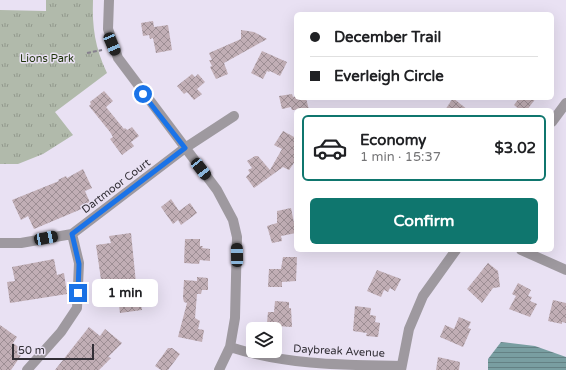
<!DOCTYPE html>
<html lang="en">
<head>
<meta charset="utf-8">
<style>
  :root { --surface:#fff; --page:#f2f2f2; --text:#202124; --muted:#757577; --line:#e0e0e0; --accent:#0f766e }
  body { margin:0; font-family:"Varela Round",sans-serif; background:var(--page); color:var(--text); height:100vh; display:flex; flex-direction:column; font-size:15px; white-space:nowrap }
  * { box-sizing:border-box; margin:0 }
  p { font-size:13px; color:var(--muted) }
  .icon { flex:none; width:22px; height:22px; fill:none; stroke:currentColor; stroke-width:2; stroke-linecap:round; stroke-linejoin:round }
  .map { position:relative; flex:1; overflow:hidden }
  .sheet { position:absolute; left:294px; top:108px; width:260px; height:144px; display:flex; flex-direction:column; background:var(--surface); border-radius:6px; box-shadow:0 4px 16px #0002 }
  .sheet>* { flex:none }
  .guide { position:absolute; left:294px; top:12px; width:260px; height:88px; border-radius:6px; box-shadow:0 4px 16px #0002; display:grid; align-content:center; height:88px; padding:0 16px; background:var(--surface) }
  .controls { position:absolute; left:246px; top:322px; display:grid; gap:8px }
  .controls a { display:grid; place-items:center; width:36px; height:36px; border-radius:6px; background:var(--surface); box-shadow:0 4px 16px #0002; font-size:20px }
  .scale { position:absolute; left:12px; bottom:10px; width:82px; box-sizing:border-box; padding-left:4px; border:2px solid #322f36; border-top:0; font-size:11px; line-height:14px; white-space:nowrap; color:#322f36; -webkit-text-stroke:3px #e9e1f3; paint-order:stroke }
  .end { position:absolute; width:18px; height:18px; margin:-9px; border:5px solid #1a73e8; background:#fff; box-shadow:0 0 0 2px #fff }
  .from { border-radius:50% }
  .bubble { position:absolute; height:28px; border-radius:6px; background:var(--surface); box-shadow:0 4px 16px #0002; font-size:13px; font-weight:700; line-height:28px; text-align:center }
  .car { position:absolute; width:12px; height:24px; margin:-12px -6px; border-radius:5px; box-shadow:0 0 3px 1px #0007; background:linear-gradient(#222 24%,#8ab4d8 0 40%,#222 0 76%,#8ab4d8 0 86%,#222 0) }
  .guide b { display:flex; align-items:center; gap:14px; height:38px; font-size:15px }
  .guide b+b { border-top:1px solid var(--line) }
  .guide i { width:10px; height:10px; background:var(--text) }
  ul { padding:7px 0 0; list-style:none }
  li { display:flex; align-items:center; gap:12px; height:66px; margin:0 8px 6px; padding:0 8px; border:2px solid transparent; border-radius:6px }
  li div { flex:1 }
  li b { display:block; font-size:15px }
  li em { font-style:normal; font-weight:700 }
  li.selected { border-color:var(--accent) }
  li>.icon { width:36px; height:36px; stroke-width:1.5 }
  .button { display:flex; gap:8px; margin-top:auto; padding:8px 16px }
  .button a { flex:1; height:46px; border-radius:6px; background:var(--accent); color:#fff; font-size:16px; font-weight:700; line-height:46px; text-align:center }
  .map>svg:first-child { display:block }
  .park { fill:url(#park-tufts) }
  .water { fill:url(#water-rules) }
  .building { fill:url(#building-cross-hatch) }
  .lines { fill:none; stroke-linecap:round; stroke-linejoin:round }
  .path { stroke:#87818e; stroke-width:2; stroke-dasharray:4 2; stroke-linecap:butt }
  .minor { stroke:#9e999f; stroke-width:10 }
  .route { stroke:#1a73e8; stroke-width:5 }
  .labels { text-anchor:middle; dominant-baseline:central; stroke-width:3; stroke-linejoin:round; paint-order:stroke }
  .park-label { font-size:11px; fill:#1d3208; stroke:#e9e1f3 }
  .street-label { font-size:11px; fill:#322f36; stroke:#e9e1f3 }
</style>
</head>
<body>
<div class="map">
<svg width="566" height="370" viewBox="0 0 566 370">
  <defs>
    <pattern id="park-tufts" width="24" height="20" patternUnits="userSpaceOnUse"><rect width="24" height="20" fill="#b1baab"/><path d="M3 7l-1-3M5 7V3M7 7l1-3M15 17l-1-3M17 17v-4M19 17l1-3" fill="none" stroke="#91988c"/></pattern>
    <pattern id="water-rules" width="6" height="5" patternUnits="userSpaceOnUse"><rect width="6" height="5" fill="#799ea1"/><path d="M0 2.5h6" fill="none" stroke="#648184"/></pattern>
    <pattern id="building-cross-hatch" width="8" height="8" patternUnits="userSpaceOnUse"><rect width="8" height="8" fill="#c1aeb5"/><path d="M0 0l8 8M0 8l8-8" fill="none" stroke="#9d8e94"/></pattern>
  </defs>
  <rect width="100%" height="100%" fill="#e9e1f3"/>
  <!-- park -->
  <path class="park" d="M46 0H93C92 27 95 48 107 73L55 112 73 135 43 154 18 164H0V10L46 11Z"/>
  <!-- water -->
  <path class="water" d="M501 342 535 346 566 357V370H488V359Z"/>
  <!-- building -->
  <path class="building" d="M153 21 154 27 168 25 172 50 156 53 153 38 150 39 149 35 143 36 141 23Z
    M241 30 254 32 267 39 224 63 228 74 216 79 210 67 212 66 209 60H212L209 53 241 39Z
    M262 51 287 62 280 76 270 71 269 72 267 71 263 79 251 73Z
    M192 74 195 77 198 74 205 82 197 89 202 94 194 100 187 92 184 94 177 86Z
    M104 91 113 101 106 107 124 129 125 128 127 130 132 127 139 136 131 142 134 146 122 155 110 139 113 137 110 132 89 106 91 104 90 102Z
    M292 94 293 97 296 96V98H306L309 110H292L291 107 282 109 279 96Z
    M453 98 468 110H445Z
    M519 98H536L527 110H520L514 105Z
    M283 131 296 138V160L289 170 283 167 254 188 246 177 250 173 248 170 252 168 247 161 255 156H258L270 170 282 149 274 145Z
    M83 169 92 188 85 191 91 205 34 229 28 216 21 220 12 200 59 181 58 180 66 176 67 178Z
    M171 199 179 211 190 203 197 213 181 225 178 220 173 224 161 207Z
    M291 208 296 233 281 236 282 241 272 243 267 226 277 223V211Z
    M131 233 136 283 138 282 142 310 120 313 119 305 105 307 96 245 111 243 109 236Z
    M185 239H200V246H203L202 248 210 249V261L200 260 199 264 184 263Z
    M283 257H297L296 281 282 282V287H268L269 269H281Z
    M54 259 57 275 64 273 67 294 10 303 7 282 15 281 12 267Z
    M488 263 498 271 500 287 493 288 482 303 467 289Z
    M377 270 401 279 395 291 390 288 388 292 384 290 381 297 367 291Z
    M197 277 208 278V290H202L201 294H197L195 318 200 321 198 329 204 330 202 342 178 337 187 303 184 302 183 298 184 280 197 281Z
    M518 283 531 290 528 296 532 297 530 301 537 304 530 317 509 309 516 296 512 294Z
    M553 300 566 303V323L562 322V324L548 321Z
    M275 301 289 302V308H291L292 327 277 326V324L267 323 268 312H274Z
    M355 306 371 308 370 315 376 316 375 322 380 323 378 337 366 336 367 333 353 331Z
    M459 317 471 322 468 328 471 329 463 347 440 337 445 325 454 329Z
    M0 325 17 337 13 343 24 351 11 370H0Z
    M89 327 100 336 105 329 122 343 108 357 111 358 99 370H55Z
    M168 348H172L180 354 168 370H161L155 366Z
    M438 357 460 362 459 370H436Z"/>
  <g class="lines">
    <!-- path -->
    <path class="path" d="M87 53 102 50"/>
    <!-- minor -->
    <path class="minor" d="M109 0 108 29 118 58 217 190 233 220 237 237 235 318 230 347 219 370
      M552 122 566 103
      M0 243H21L72 234 185 148 234 116
      M521 250 566 270
      M230 347C286 365 343 365 401 366
      M27 370 61 332 77 308 79 263 72 234
      M401 370 409 329 423 296 456 250"/>
  </g>
  <g class="lines">
    <!-- route -->
    <path class="route" d="M78 293 79 264 72 234 185 148 143 94"/>
  </g>
  <g class="labels">
    <!-- park labels -->
    <g class="park-label">
      <text x="47" y="58">Lions Park</text>
    </g>
    <!-- street labels -->
    <g class="street-label">
      <text transform="translate(116 186) rotate(-37)">Dartmoor Court</text>
      <text transform="translate(339 351) rotate(3)">Daybreak Avenue</text>
    </g>
  </g>
</svg>
<div class="controls">
<a><svg class="icon" aria-label="layers" viewBox="0 0 24 24"><path d="M12 4l9 5-9 5-9-5zM3 14l9 5 9-5"/></svg></a>
</div>
<div class="scale">50 m</div>
<i class="end from" style="left:143px;top:94px"></i>
<i class="end" style="left:78px;top:293px"></i>
<div class="bubble" style="left:92px;top:279px;width:66px">1 min</div>
<i class="car" style="left:112px;top:44px;rotate:157deg"></i>
<i class="car" style="left:201px;top:169px;rotate:142deg"></i>
<i class="car" style="left:46px;top:238px;rotate:79deg"></i>
<i class="car" style="left:237px;top:255px;rotate:359deg"></i>
<div class="guide">
<b><i class="from"></i>December Trail</b>
<b><i></i>Everleigh Circle</b>
</div>
<section class="sheet">
<ul>
<li class="selected"><svg class="icon" aria-label="car" viewBox="0 0 24 24"><path d="M5 17H2v-5l4-1 3-4h7l3 4 3 1v5h-3M9 17h6M6 11h13"/><circle cx="7" cy="17" r="2"/><circle cx="17" cy="17" r="2"/></svg><div><b>Economy</b><p>1 min · 15:37</p></div><em>$3.02</em></li>
</ul>
<div class="button"><a>Confirm</a></div>
</section>
</div>
</body>
</html>
